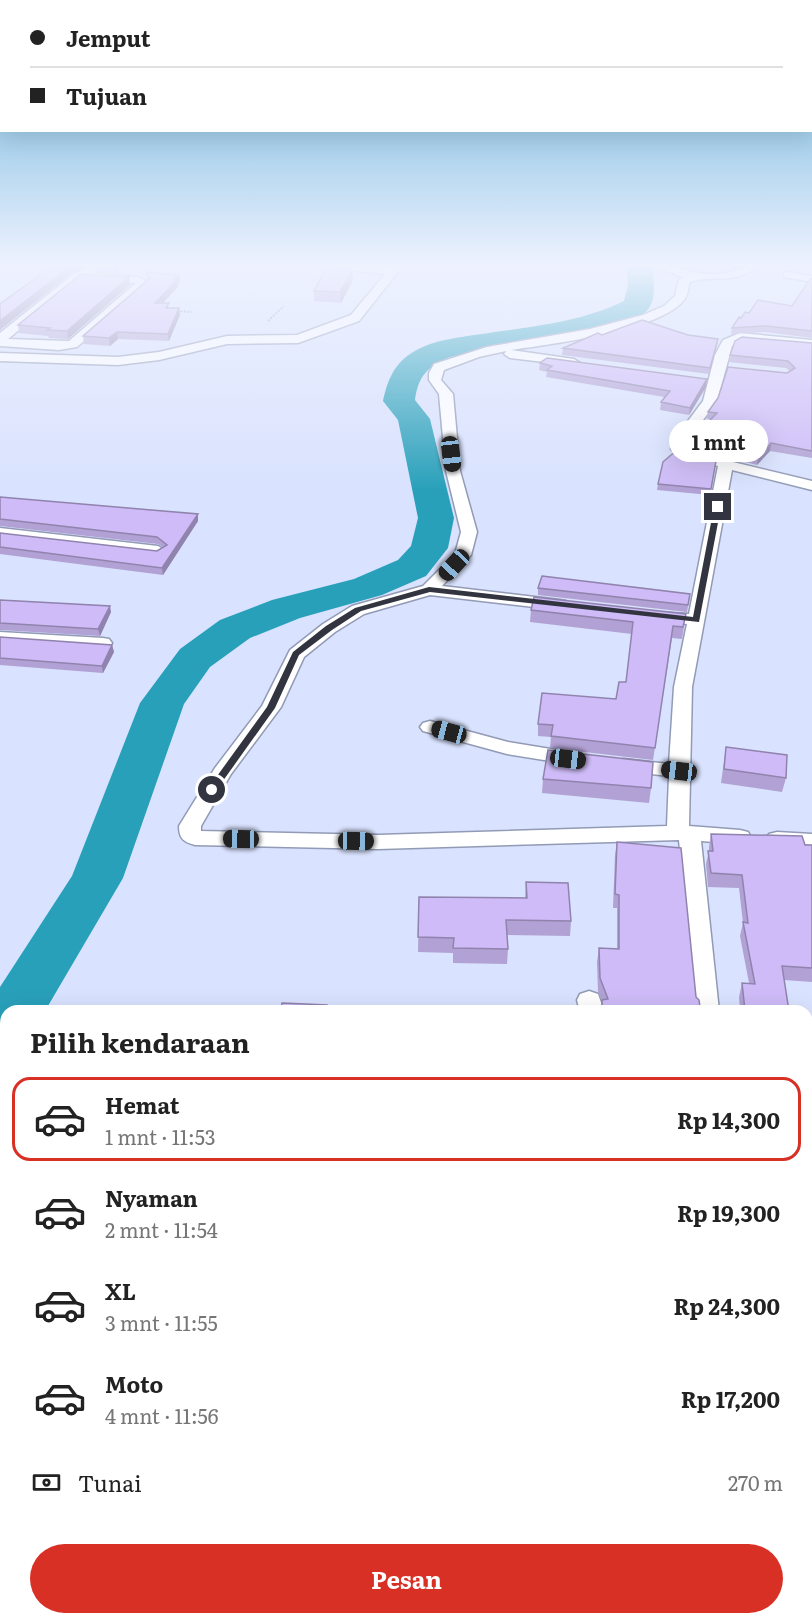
<!DOCTYPE html>
<html lang="id">
<head>
<meta charset="utf-8">
<style>
  :root { --surface:#fff; --page:#f6f6f6; --text:#222; --muted:#767676; --line:#e0e0e0; --accent:#d93025 }
  body { margin:0; font-family:Literata,serif; background:var(--page); color:var(--text); height:100vh; display:flex; flex-direction:column; font-size:22px; white-space:nowrap }
  * { box-sizing:border-box; margin:0 }
  p { font-size:20px; color:var(--muted) }
  .icon { flex:none; width:33px; height:33px; fill:none; stroke:currentColor; stroke-width:2; stroke-linecap:round; stroke-linejoin:round }
  .map { position:relative; flex:1; overflow:hidden }
  .details { position:absolute; left:0px; top:1005px; width:813px; height:620px; display:flex; flex-direction:column; background:var(--surface); border-radius:18px 18px 0 0; box-shadow:0 6px 24px #0002 }
  .details>* { flex:none }
  .guide { position:absolute; left:0px; top:0px; width:813px; height:132px; box-shadow:0 6px 24px #0002; display:grid; align-content:center; height:132px; padding:0 30px; background:var(--surface) }
  .end { position:absolute; width:27px; height:27px; margin:-14px; border:8px solid #323540; background:#fff; box-shadow:0 0 0 3px #fff }
  .from { border-radius:50% }
  .bubble { position:absolute; height:42px; border-radius:21px; background:var(--surface); box-shadow:0 6px 24px #0002; font-size:20px; font-weight:700; line-height:42px; text-align:center }
  .car { position:absolute; width:18px; height:36px; margin:-18px -9px; border-radius:8px; box-shadow:0 0 4px 2px #0007; background:linear-gradient(#222 24%,#8ab4d8 0 40%,#222 0 76%,#8ab4d8 0 86%,#222 0) }
  .guide b { display:flex; align-items:center; gap:21px; height:57px; font-size:22px }
  .guide b+b { border-top:2px solid var(--line) }
  .guide i { width:15px; height:15px; background:var(--text) }
  ul { padding:0; list-style:none }
  li { display:flex; align-items:center; gap:18px; height:84px; margin:0 12px 9px; padding:0 18px; border:3px solid transparent; border-radius:18px }
  li div { flex:1 }
  li b { display:block; font-size:22px }
  li em { font-style:normal; font-weight:700 }
  li.current { border-color:var(--accent) }
  li>.icon { width:54px; height:54px; stroke-width:1.5 }
  h2 { padding:0 30px; font-size:27px; line-height:72px }
  .pay { display:flex; align-items:center; gap:15px; height:66px; padding:0 30px; font-size:22px }
  .pay p { margin-inline-start:auto }
  .button { display:flex; gap:12px; margin-top:auto; padding:12px 30px }
  .button a { flex:1; height:69px; border-radius:36px; background:var(--accent); color:#fff; font-size:24px; font-weight:700; line-height:69px; text-align:center }
  .map>svg:first-child { display:block }
  .lines { fill:none; stroke-linecap:round; stroke-linejoin:round }
  .stream { fill:#29a0ba; fill-rule:evenodd }
  .river { fill:#29a0ba; fill-rule:evenodd }
  .minor-casing { stroke:#929bb5; stroke-width:3 }
  .path-far1 { stroke:#9197ac; stroke-width:2; stroke-dasharray:2 1.5; stroke-linecap:butt }
  .path { stroke:#9197ac; stroke-width:6; stroke-dasharray:7 4.5; stroke-linecap:butt }
  .minor { fill:#fff; fill-rule:evenodd }
  .wall { fill:#b1a1d4 }
  .shaded-wall { fill:#9083ad }
  .building { fill:#cebbf7; stroke:#9083ad; stroke-width:1.5 }
  .route { fill:#323540 }
</style>
</head>
<body>
<div class="map">
<svg width="812" height="1624" viewBox="0 0 812 1624">
  <rect width="100%" height="100%" fill="#d9e2fe"/>
  <g class="lines">
    <!-- stream -->
    <path class="stream" d="M601 263H610L640 270 638 271Z"/>
    <!-- river -->
    <path class="river" d="M626 263H652C653 277 657 296 649 308 629 337 488 347 450 357 428 366 418 376 415 400L430 419 454 518 448 548 426 576 382 595 300 618 250 638 210 667 184 704 123 878 45 1011H6V1030L0 1028V987L72 876 140 703 180 649 220 620 272 600 354 579 398 560 411 546 418 518 398 420 383 401C387 383 393 365 410 354 433 338 467 337 494 332 539 326 583 321 624 301L628 285Z"/>
    <!-- minor casing -->
    <g class="minor-casing">
      <path id="minor" d="M343 263 391 267 394 263H405L359 321 298 343 227 344 159 360 118 365 0 361V353L118 357 159 352 227 336 297 335 351 315 385 274 342 269Z
        M661 263H671L673 266C692 274 713 277 734 271 744 268 749 263 760 263 741 286 714 274 690 282 688 288 688 295 684 300 660 331 551 344 511 350L574 359 580 363 578 366 510 358 504 354 506 351 479 357 444 370 441 380 453 394 460 471 477 532 471 555 442 586 560 600 566 601 569 605 566 609 560 610 430 595 364 614 335 632 304 657 281 707 231 774 201 826V831L378 835 667 826 669 776 624 771 617 769 614 765 617 761 624 759 669 764 674 687 687 624 651 620 648 616 651 612 689 614 718 466 681 457 671 449 679 433 703 401 715 355 723 340 740 333 812 340V348L740 341 732 346 717 401 692 435 686 448 691 451 731 459 733 462 812 481V490L732 470 692 687 689 826 740 830 748 832 751 837 748 842 740 844 701 841 719 1011H695L679 840 378 849 195 845C183 842 179 838 179 826L215 768 262 706 290 650 323 624 352 606 423 586 455 554 461 532 446 471 439 394 429 380V373L434 364 487 347 590 329 643 315 664 306 675 296 678 282 682 277 664 270Z
        M92 266 97 269 93 273 138 277 149 283 77 347 59 350 0 346V333L75 273ZM81 279 136 283 69 341 8 339Z
        M788 272 812 276V282L784 277V273Z
        M0 528 158 546 166 551 158 556 0 538Z
        M0 632 103 638 109 639 112 643 109 647 103 648 0 642Z
        M430 721 508 742 575 753 582 755 585 759 582 763 575 765 507 754 423 731 420 727 423 723Z
        M777 832 812 834V848L769 844 766 839 769 834Z
        M589 991 598 994 604 1011H580L577 1000 580 994Z
        M807 1336 812 1337V1367L807 1366Z
        M653 1618H689V1624H653Z"/>
    </g>
    <!-- path-far1 -->
    <path class="path-far1" d="M177 311 192 312
      M268 321 284 306"/>
    <!-- path -->
    <path class="path" d="M0 1450 6 1448
      M239 1624 240 1618"/>
    <!-- minor -->
    <use href="#minor" class="minor"/>
  </g>
  <!-- wall -->
  <path class="wall" d="M57 263H125L115 273 98 271 97 267 91 264 74 271 0 330V304Z
    M146 272 179 275 180 281 178 284V287L163 303 169 308H179L180 315 169 341 118 339 110 346 84 344 83 336 147 280Z
    M129 277 130 285 68 339 49 338 48 336 19 333 18 325Z
    M812 278V338L765 332 731 334 732 328 741 318 749 313 792 306Z
    M353 280 341 303 314 301V291Z
    M602 335H688L717 345 709 374 562 355 563 348Z
    M812 343V458L770 451 757 465 689 447 690 440 711 419H707L708 412 790 371 786 368 729 362 730 355Z
    M540 363 706 387 689 415 660 410 661 402 664 397 546 377 547 372 539 370Z
    M681 453 716 461 710 495 657 490 658 484Z
    M0 497 198 514V521L163 575 0 554V533L157 551 163 547 158 544 0 526Z
    M538 588 690 594 687 612 538 595Z
    M0 600 111 612 100 636 0 630Z
    M531 610 686 614 682 639 672 638 653 760 550 748 551 737 538 736V724L616 699 626 682 632 634 530 622Z
    M0 637 112 645 114 652 103 673 0 665Z
    M726 747 786 778 782 792 721 783Z
    M543 779 651 788 649 803 542 793Z
    M711 834 812 845V982L784 980 789 1011H528V1007H601L602 1000 598 992 597 962 599 948 617 949V908H613L615 855 617 842 700 1007 740 1010 739 997 742 983H749L740 936 743 923 739 888 708 887 706 864 709 851V847Z
    M526 882 571 921 570 936 507 935 508 949 507 964 453 963V953L418 952 419 897 525 898Z
    M807 1034 812 1192 810 1193V1206H812V1239L807 1238Z
    M807 1422 812 1445V1616H807Z"/>
  <!-- shaded-wall -->
  <path class="shaded-wall" d="M74 263H91V264L74 271 0 330V321Z
    M116 263H125L115 273 114 265Z
    M352 270 353 280 341 303 340 292Z
    M179 275 180 281 178 284V287L156 310 155 303Z
    M129 277 130 285 68 339 67 331Z
    M179 308 180 315 169 341 168 334Z
    M117 332 118 339 110 346 109 338Z
    M718 339 717 345 709 374 710 368Z
    M707 379 706 387 689 415 690 408Z
    M771 443 770 451 757 465 758 458Z
    M198 514V521L163 575 162 568Z
    M110 606 111 612 100 636 98 629Z
    M112 645 114 652 103 673 102 666Z
    M809 1180H812V1192L807 1193Z
    M222 1618H226V1624H222Z"/>
  <!-- building -->
  <path class="building" d="M57 263H74L0 321V304Z
    M97 263H116L114 265Z
    M329 263 352 270 340 292 314 291Z
    M146 272 179 275 174 280H177L155 303H169L166 308H179L168 334 117 332 109 338 83 336 150 278Z
    M81 274 129 277 67 331 47 330 50 328 18 325Z
    M811 278H812V331L766 326 732 328 739 317 741 318 745 312 749 313 758 300 792 306Z
    M642 320 688 335 718 339 710 368 563 348 598 333 602 335Z
    M742 337 812 343V451L771 443 758 458 690 440 717 413 708 412 718 398 728 367 787 373 795 368 788 361 730 355 735 341Z
    M547 358 707 379 690 408 661 402 670 391 547 370 552 366 540 363Z
    M677 450 681 453 716 461 711 489 658 484 663 462Z
    M0 497 198 514 162 568 0 547V533L157 551 167 545 157 537 0 519Z
    M542 576 690 594 688 605 538 588Z
    M534 597 686 614 683 627 673 626 655 748 551 736 553 725 538 724 542 693 616 699 619 682H626L633 622 531 610Z
    M0 600 110 606 98 629 0 623Z
    M0 637 112 645 102 666 0 658Z
    M726 747 787 755 786 778 724 769Z
    M548 750 653 762 651 788 543 779Z
    M711 834 802 836 805 845H812V968L782 966 789 1011H529L528 1007H602V1000L608 999 600 978 599 948 619 949V895L615 894 617 842 681 848 696 997 699 1000 700 1007 745 1010 742 983 755 984 743 922 748 923 742 875 711 873 708 851H713Z
    M526 882 568 883 571 921 506 920 508 949 453 948 454 938 418 937 419 897 527 898Z
    M282 1003 327 1005 326 1011H281Z
    M807 1034H812V1180H809L810 1206H812V1225L807 1224Z
    M807 1422 812 1445V1605H807Z
    M162 1618H222V1624H161Z"/>
  <!-- sky -->
  <linearGradient id="sky" x2="0" y2="1"><stop stop-color="#5bacd6"/><stop offset="0.54" stop-color="#eef2ff"/><stop offset="1" stop-color="#eef2ff" stop-opacity="0"/></linearGradient>
  <rect width="812" height="490" fill="url(#sky)"/>
  <!-- route -->
  <path class="route" d="M718 505 721 507 699 622 430 592 361 611 332 630 299 655 275 708 215 792 207 790 267 707 293 652 326 626 355 608 429 587 693 617 714 507Z"/>
</svg>
<i class="end from" style="left:212px;top:790px"></i>
<i class="end" style="left:718px;top:507px"></i>
<div class="bubble" style="left:669px;top:420px;width:99px">1 mnt</div>
<i class="car" style="left:451px;top:454px;rotate:173deg"></i>
<i class="car" style="left:454px;top:565px;rotate:223deg"></i>
<i class="car" style="left:449px;top:732px;rotate:285deg"></i>
<i class="car" style="left:568px;top:759px;rotate:97deg"></i>
<i class="car" style="left:679px;top:771px;rotate:277deg"></i>
<i class="car" style="left:241px;top:839px;rotate:271deg"></i>
<i class="car" style="left:356px;top:841px;rotate:91deg"></i>
<div class="guide">
<b><i class="from"></i>Jemput</b>
<b><i></i>Tujuan</b>
</div>
<section class="details">
<h2>Pilih kendaraan</h2>
<ul>
<li class="current"><svg class="icon" aria-label="car" viewBox="0 0 24 24"><path d="M5 17H2v-5l4-1 3-4h7l3 4 3 1v5h-3M9 17h6M6 11h13"/><circle cx="7" cy="17" r="2"/><circle cx="17" cy="17" r="2"/></svg><div><b>Hemat</b><p>1 mnt · 11:53</p></div><em>Rp 14,300</em></li>
<li><svg class="icon" aria-label="car" viewBox="0 0 24 24"><path d="M5 17H2v-5l4-1 3-4h7l3 4 3 1v5h-3M9 17h6M6 11h13"/><circle cx="7" cy="17" r="2"/><circle cx="17" cy="17" r="2"/></svg><div><b>Nyaman</b><p>2 mnt · 11:54</p></div><em>Rp 19,300</em></li>
<li><svg class="icon" aria-label="car" viewBox="0 0 24 24"><path d="M5 17H2v-5l4-1 3-4h7l3 4 3 1v5h-3M9 17h6M6 11h13"/><circle cx="7" cy="17" r="2"/><circle cx="17" cy="17" r="2"/></svg><div><b>XL</b><p>3 mnt · 11:55</p></div><em>Rp 24,300</em></li>
<li><svg class="icon" aria-label="car" viewBox="0 0 24 24"><path d="M5 17H2v-5l4-1 3-4h7l3 4 3 1v5h-3M9 17h6M6 11h13"/><circle cx="7" cy="17" r="2"/><circle cx="17" cy="17" r="2"/></svg><div><b>Moto</b><p>4 mnt · 11:56</p></div><em>Rp 17,200</em></li>
</ul>
<div class="pay"><svg class="icon" aria-label="cash" viewBox="0 0 24 24"><path d="M3 7h18v10H3z"/><circle cx="12" cy="12" r="2"/></svg>Tunai<p>270 m</p></div>
<div class="button"><a>Pesan</a></div>
</section>
</div>
</body>
</html>
